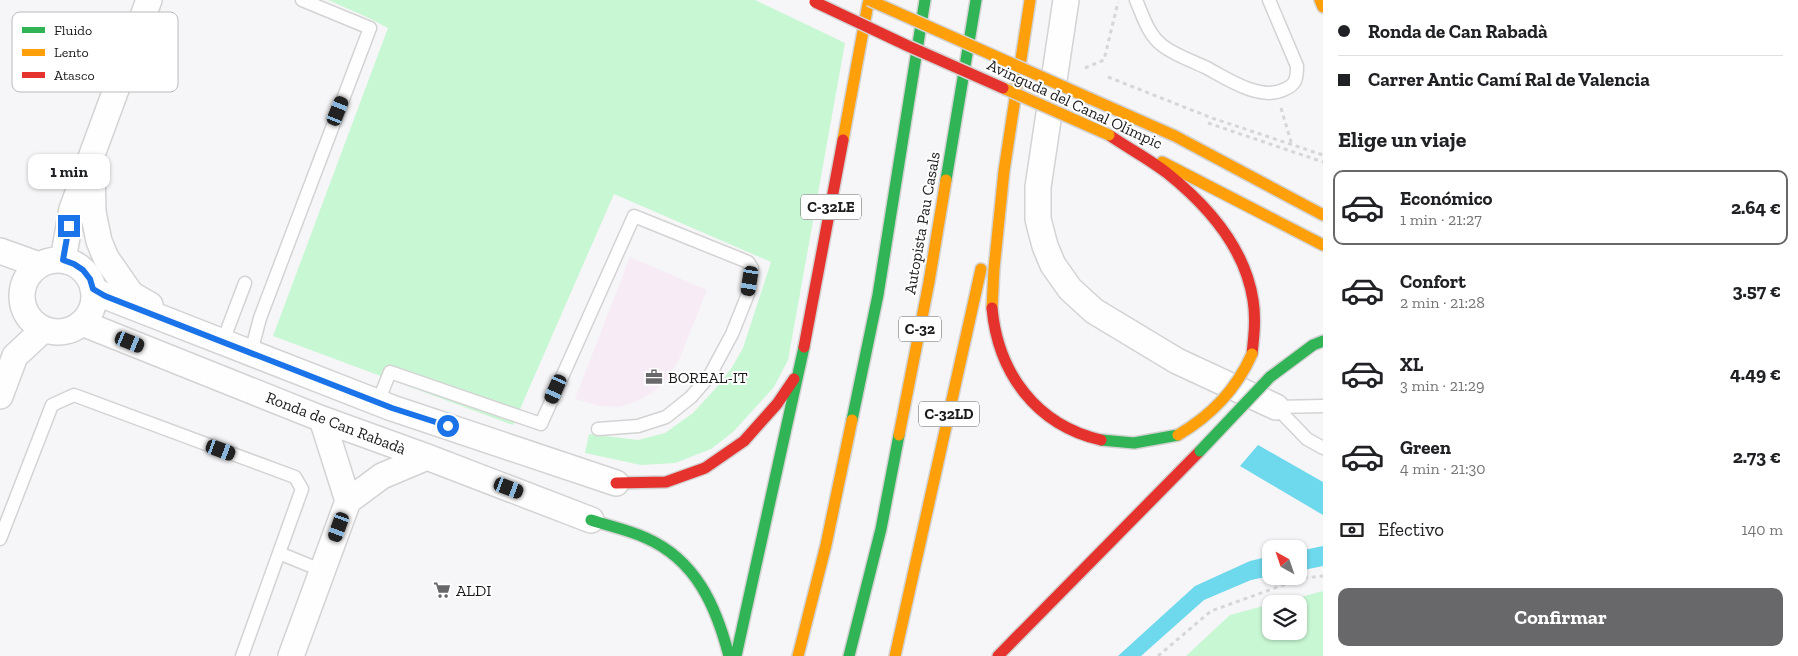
<!DOCTYPE html>
<html lang="es">
<head>
<meta charset="utf-8">
<style>
  :root { --surface:#fff; --page:#f6f6f6; --text:#202124; --muted:#757577; --line:#e0e0e0; --accent:#686769 }
  body { margin:0; font-family:"Zilla Slab",serif; background:var(--page); color:var(--text); height:100vh; display:flex; flex-direction:column; font-size:19px; white-space:nowrap }
  * { box-sizing:border-box; margin:0 }
  p { font-size:16px; color:var(--muted) }
  .icon { flex:none; width:28px; height:28px; fill:none; stroke:currentColor; stroke-width:2; stroke-linecap:round; stroke-linejoin:round }
  .map { position:relative; flex:1; overflow:hidden }
  .drawer { display:flex; flex-direction:column; background:var(--surface); width:475px }
  .drawer>* { flex:none }
  .banner { display:grid; align-content:center; height:110px; padding:0 15px; background:var(--surface) }
  .needle { width:32px; rotate:320deg }
  .fabs { position:absolute; left:1262px; top:540px; display:grid; gap:10px }
  .fabs a { display:grid; place-items:center; width:45px; height:45px; border-radius:10px; background:var(--surface); box-shadow:0 1px 4px #0004; font-size:25px }
  .end { position:absolute; width:22px; height:22px; margin:-11px; border:6px solid #1a73e8; background:#fff; box-shadow:0 0 0 2px #fff }
  .from { border-radius:50% }
  .bubble { position:absolute; height:35px; border-radius:10px; background:var(--surface); box-shadow:0 1px 4px #0004; font-size:16px; font-weight:700; line-height:35px; text-align:center }
  .car { position:absolute; width:15px; height:30px; margin:-15px -8px; border-radius:6px; box-shadow:0 0 4px 1px #0007; background:linear-gradient(#222 24%,#8ab4d8 0 40%,#222 0 76%,#8ab4d8 0 86%,#222 0) }
  .banner b { display:flex; align-items:center; gap:18px; height:48px; font-size:19px }
  .banner b+b { border-top:1px solid var(--line) }
  .banner i { width:12px; height:12px; background:var(--text) }
  ul { padding:0; list-style:none }
  li { display:flex; align-items:center; gap:15px; height:75px; margin:0 10px 8px; padding:0 5px; border:2px solid transparent; border-radius:10px }
  li div { flex:1 }
  li b { display:block; font-size:19px }
  li em { font-style:normal; font-weight:700 }
  li.active { border-color:var(--accent) }
  li>.icon { width:45px; height:45px; stroke-width:1.5 }
  h2 { padding:0 15px; font-size:22px; line-height:60px }
  .pay { display:flex; align-items:center; gap:12px; height:55px; padding:0 15px; font-size:19px }
  .pay p { margin-inline-start:auto }
  .action { display:flex; gap:10px; margin-top:auto; padding:10px 15px }
  .action a { flex:1; height:58px; border-radius:10px; background:var(--accent); color:#fff; font-size:20px; font-weight:700; line-height:58px; text-align:center }
  main { display:flex; flex:1; min-height:0 }
  .map>svg:first-child { display:block }
  .commercial { fill:#f7ecf6 }
  .green { fill:#c8f7d4 }
  .water { fill:#6ed8ec }
  .lines { fill:none; stroke-linecap:round; stroke-linejoin:round }
  .lane-casing { stroke:#d4d3d4; stroke-width:15 }
  .street-casing { stroke:#d4d3d4; stroke-width:28 }
  .fast-casing { stroke:#d4d3d4; stroke-width:14 }
  .slow-casing { stroke:#d4d3d4; stroke-width:14 }
  .jam-casing { stroke:#d4d3d4; stroke-width:14 }
  .path { stroke:#d6d6d7; stroke-width:3; stroke-dasharray:4 4; stroke-linecap:butt }
  .lane { stroke:#fefefe; stroke-width:12 }
  .street { stroke:#fefefe; stroke-width:25 }
  .fast { stroke:#30b455; stroke-width:11 }
  .slow { stroke:#ff9f0a; stroke-width:11 }
  .jam { stroke:#e5322d; stroke-width:11 }
  .fast-bridge-casing { stroke:#d4d3d4; stroke-width:14; stroke-linecap:butt }
  .slow-bridge-casing { stroke:#d4d3d4; stroke-width:14; stroke-linecap:butt }
  .jam-bridge-casing { stroke:#d4d3d4; stroke-width:14; stroke-linecap:butt }
  .fast-bridge { stroke:#30b455; stroke-width:11 }
  .slow-bridge { stroke:#ff9f0a; stroke-width:11 }
  .jam-bridge { stroke:#e5322d; stroke-width:11 }
  .route { stroke:#1a73e8; stroke-width:6 }
  .labels { text-anchor:middle; dominant-baseline:central; stroke-width:4; stroke-linejoin:round; paint-order:stroke }
  .shield { fill:#fff; stroke:#605f60; stroke-width:1 }
  .shield-label { font-size:15px; font-weight:bold; fill:#1c1b1c }
  .street-label { font-size:16px; fill:#1c1b1c; stroke:#fff }
  .poi-label { font-size:16px; fill:#1c1b1c; stroke:#fff; text-anchor:start }
  .key { fill:#fff; stroke:#bbb; stroke-width:1 }
  .key-label { font-size:14px; fill:#1c1b1c }
</style>
</head>
<body>
<main>
<div class="map">
<svg width="1323" height="656" viewBox="0 0 1323 656">
  <rect width="100%" height="100%" fill="#f6f5f7"/>
  <!-- commercial -->
  <path class="commercial" d="M630 257 707 290 678 362 664 382 652 393 635 402 619 407 599 406 575 399Z"/>
  <!-- green -->
  <path class="green" d="M328 0H755L845 43 788 360 774 387 733 432 711 449 675 463 641 465 585 453 589 434 638 440 665 433 693 413 715 389 731 369 743 348 771 262 614 194 513 425 273 336 388 28 369 18Z
    M1323 591V656H1186L1230 615 1271 604V631H1299V604H1274Z"/>
  <!-- water -->
  <path class="water" d="M1258 445 1323 482V515L1240 466Z
    M1323 546V566L1299 571V551Z
    M1271 556V576L1251 580 1204 600 1141 656H1118L1195 586 1250 561Z"/>
  <g class="lines">
    <!-- lane casing -->
    <g class="lane-casing">
      <path id="lane" d="M1136 0C1143 16 1148 35 1163 46 1175 55 1192 61 1205 67 1226 78 1259 101 1283 90 1296 85 1297 79 1297 66L1269 0
        M223 341 245 283
        M251 352 260 318 370 28 302 0
        M378 402 390 372 541 424 634 216 748 262 752 268 748 294 732 334 710 375 691 397 666 417 638 426 598 429
        M1276 407 1307 439 1323 448
        M1276 407 1323 406
        M0 539 52 405 74 395 295 477 302 489 242 656
        M279 553 323 571"/>
    </g>
    <!-- street casing -->
    <g class="street-casing">
      <path id="street" d="M1066 0 1038 187V219L1045 246 1053 265 1070 289 1094 311 1177 361 1276 407
        M92 171 93 212 99 241 106 258 131 294 150 305
        M0 251 39 265
        M22 296a36 36 0 1 1 72 0a36 36 0 1 1-72 0Z
        M63 260 72 209 149 0
        M93 289 105 296 392 408 616 483
        M82 323 322 419 427 457 591 520
        M0 396 15 356 43 330
        M348 501 382 476 427 457
        M291 656 348 501 322 419"/>
    </g>
    <!-- fast casing -->
    <g class="fast-casing">
      <path id="fast" d="M946 180 976 0
        M1270 377 1313 345 1323 341
        M852 420 878 295 925 0
        M1101 440 1134 443 1178 435
        M591 520C609 526 629 530 646 538 696 560 716 606 729 656
        M736 656 804 347
        M849 656 881 529 899 435"/>
    </g>
    <!-- slow casing -->
    <g class="slow-casing">
      <path id="slow" d="M1320 0 1323 7
        M1089 98 1175 136 1323 215
        M843 140 868 4
        M1162 162 1323 245
        M992 308 994 269 1004 171 1030 0
        M899 435 929 282 946 180
        M798 656 826 545 852 420
        M895 656 981 269"/>
    </g>
    <!-- jam casing -->
    <g class="jam-casing">
      <path id="jam" d="M1109 135C1128 148 1149 159 1167 173 1207 205 1245 248 1253 300 1256 318 1254 336 1252 354
        M992 308C998 373 1036 425 1101 440
        M804 347 843 140
        M616 483 666 482 705 468 744 441 777 404 794 379
        M998 656 1200 451"/>
    </g>
    <!-- path -->
    <path class="path" d="M1085 68 1104 60 1118 2
      M1108 77 1212 118 1323 155
      M1281 108 1292 145
      M1208 123 1323 162
      M1158 656 1211 611 1303 578 1323 576"/>
    <!-- lane -->
    <use href="#lane" class="lane"/>
    <!-- street -->
    <use href="#street" class="street"/>
    <!-- fast -->
    <use href="#fast" class="fast"/>
    <!-- slow -->
    <use href="#slow" class="slow"/>
    <!-- jam -->
    <use href="#jam" class="jam"/>
    <!-- fast-bridge casing -->
    <g class="fast-bridge-casing">
      <path id="fast-bridge" d="M1200 451 1270 377"/>
    </g>
    <!-- slow-bridge casing -->
    <g class="slow-bridge-casing">
      <path id="slow-bridge" d="M869 0 1089 98
        M1003 88 1109 135
        M1178 435C1212 415 1236 390 1252 354"/>
    </g>
    <!-- jam-bridge casing -->
    <g class="jam-bridge-casing">
      <path id="jam-bridge" d="M815 2 908 46 1003 88"/>
    </g>
    <!-- fast-bridge -->
    <use href="#fast-bridge" class="fast-bridge"/>
    <!-- slow-bridge -->
    <use href="#slow-bridge" class="slow-bridge"/>
    <!-- jam-bridge -->
    <use href="#jam-bridge" class="jam-bridge"/>
  </g>
  <g class="lines">
    <!-- route -->
    <path class="route" d="M69 226 63 260 74 264 83 270 90 279 93 289 105 296 392 408 448 426"/>
  </g>
  <!-- icons -->
  <defs>
    <g id="office-bare" transform="scale(1.35)"><path d="M-6-3h4V-5.5h4V-3h4V5H-6ZM-1-4.5V-3h2v-1.5ZM-6 0V1H6V0Z" fill="#686769" stroke="#fff" stroke-width="2.5" paint-order="stroke"/></g>
    <g id="supermarket-bare" transform="scale(1.35)"><path d="M-6-5.5h2.5l.6 2H6L4.5 2H-2.5L-4.4-4H-6ZM-1.5 3.2a1.3 1.3 0 1 0 .1 0ZM3 3.2a1.3 1.3 0 1 0 .1 0Z" fill="#686769" stroke="#fff" stroke-width="2.5" paint-order="stroke"/></g>
  </defs>
  <g fill-rule="evenodd">
    <use href="#office-bare" x="654" y="377"/>
    <use href="#supermarket-bare" x="442" y="590"/>
  </g>
  <g class="labels">
    <!-- shield labels -->
    <g class="shield">
      <rect x="801" y="194.5" width="60" height="25" rx="4"/>
      <rect x="899" y="316.5" width="42" height="25" rx="4"/>
      <rect x="919" y="401.5" width="60" height="25" rx="4"/>
    </g>
    <g class="shield-label">
      <text x="831" y="207">C-32LE</text>
      <text x="920" y="329">C-32</text>
      <text x="949" y="414">C-32LD</text>
    </g>
    <!-- street labels -->
    <g class="street-label">
      <text transform="translate(1075 104) rotate(25)">Avinguda del Canal Olímpic</text>
      <text transform="translate(922 223) rotate(-80)">Autopista Pau Casals</text>
      <text transform="translate(336 423) rotate(21)">Ronda de Can Rabadà</text>
    </g>
    <!-- poi labels -->
    <g class="poi-label">
      <text x="668" y="377">BOREAL-IT</text>
      <text x="456" y="590">ALDI</text>
    </g>
  </g>
  <!-- legend -->
  <rect x="12" y="12" width="166" height="80" rx="8" class="key"/>
  <rect x="22" y="27" width="23" height="6" fill="#30b455"/>
  <rect x="22" y="49" width="23" height="7" fill="#ff9f0a"/>
  <rect x="22" y="72" width="23" height="6" fill="#e5322d"/>
  <g class="key-label">
    <text x="54" y="35">Fluido</text>
    <text x="54" y="57">Lento</text>
    <text x="54" y="80">Atasco</text>
  </g>
</svg>
<div class="fabs">
<a><svg class="needle" viewBox="-14 -14 28 28"><path d="M0-13l5 13h-10z" fill="#e53935"/><path d="M0 13l5-13h-10z" fill="#757577"/></svg></a>
<a><svg class="icon" aria-label="layers" viewBox="0 0 24 24"><path d="M12 4l9 5-9 5-9-5zM3 14l9 5 9-5"/></svg></a>
</div>
<i class="end from" style="left:448px;top:426px"></i>
<i class="end" style="left:69px;top:226px"></i>
<div class="bubble" style="left:28px;top:154px;width:82px">1 min</div>
<i class="car" style="left:338px;top:111px;rotate:22deg"></i>
<i class="car" style="left:750px;top:281px;rotate:189deg"></i>
<i class="car" style="left:130px;top:342px;rotate:112deg"></i>
<i class="car" style="left:556px;top:389px;rotate:204deg"></i>
<i class="car" style="left:221px;top:450px;rotate:110deg"></i>
<i class="car" style="left:509px;top:488px;rotate:111deg"></i>
<i class="car" style="left:339px;top:527px;rotate:200deg"></i>
</div>
<section class="drawer">
<div class="banner">
<b><i class="from"></i>Ronda de Can Rabadà</b>
<b><i></i>Carrer Antic Camí Ral de Valencia</b>
</div>
<h2>Elige un viaje</h2>
<ul>
<li class="active"><svg class="icon" aria-label="car" viewBox="0 0 24 24"><path d="M5 17H2v-5l4-1 3-4h7l3 4 3 1v5h-3M9 17h6M6 11h13"/><circle cx="7" cy="17" r="2"/><circle cx="17" cy="17" r="2"/></svg><div><b>Económico</b><p>1 min · 21:27</p></div><em>2.64 €</em></li>
<li><svg class="icon" aria-label="car" viewBox="0 0 24 24"><path d="M5 17H2v-5l4-1 3-4h7l3 4 3 1v5h-3M9 17h6M6 11h13"/><circle cx="7" cy="17" r="2"/><circle cx="17" cy="17" r="2"/></svg><div><b>Confort</b><p>2 min · 21:28</p></div><em>3.57 €</em></li>
<li><svg class="icon" aria-label="car" viewBox="0 0 24 24"><path d="M5 17H2v-5l4-1 3-4h7l3 4 3 1v5h-3M9 17h6M6 11h13"/><circle cx="7" cy="17" r="2"/><circle cx="17" cy="17" r="2"/></svg><div><b>XL</b><p>3 min · 21:29</p></div><em>4.49 €</em></li>
<li><svg class="icon" aria-label="car" viewBox="0 0 24 24"><path d="M5 17H2v-5l4-1 3-4h7l3 4 3 1v5h-3M9 17h6M6 11h13"/><circle cx="7" cy="17" r="2"/><circle cx="17" cy="17" r="2"/></svg><div><b>Green</b><p>4 min · 21:30</p></div><em>2.73 €</em></li>
</ul>
<div class="pay"><svg class="icon" aria-label="cash" viewBox="0 0 24 24"><path d="M3 7h18v10H3z"/><circle cx="12" cy="12" r="2"/></svg>Efectivo<p>140 m</p></div>
<div class="action"><a>Confirmar</a></div>
</section>
</main>
</body>
</html>
